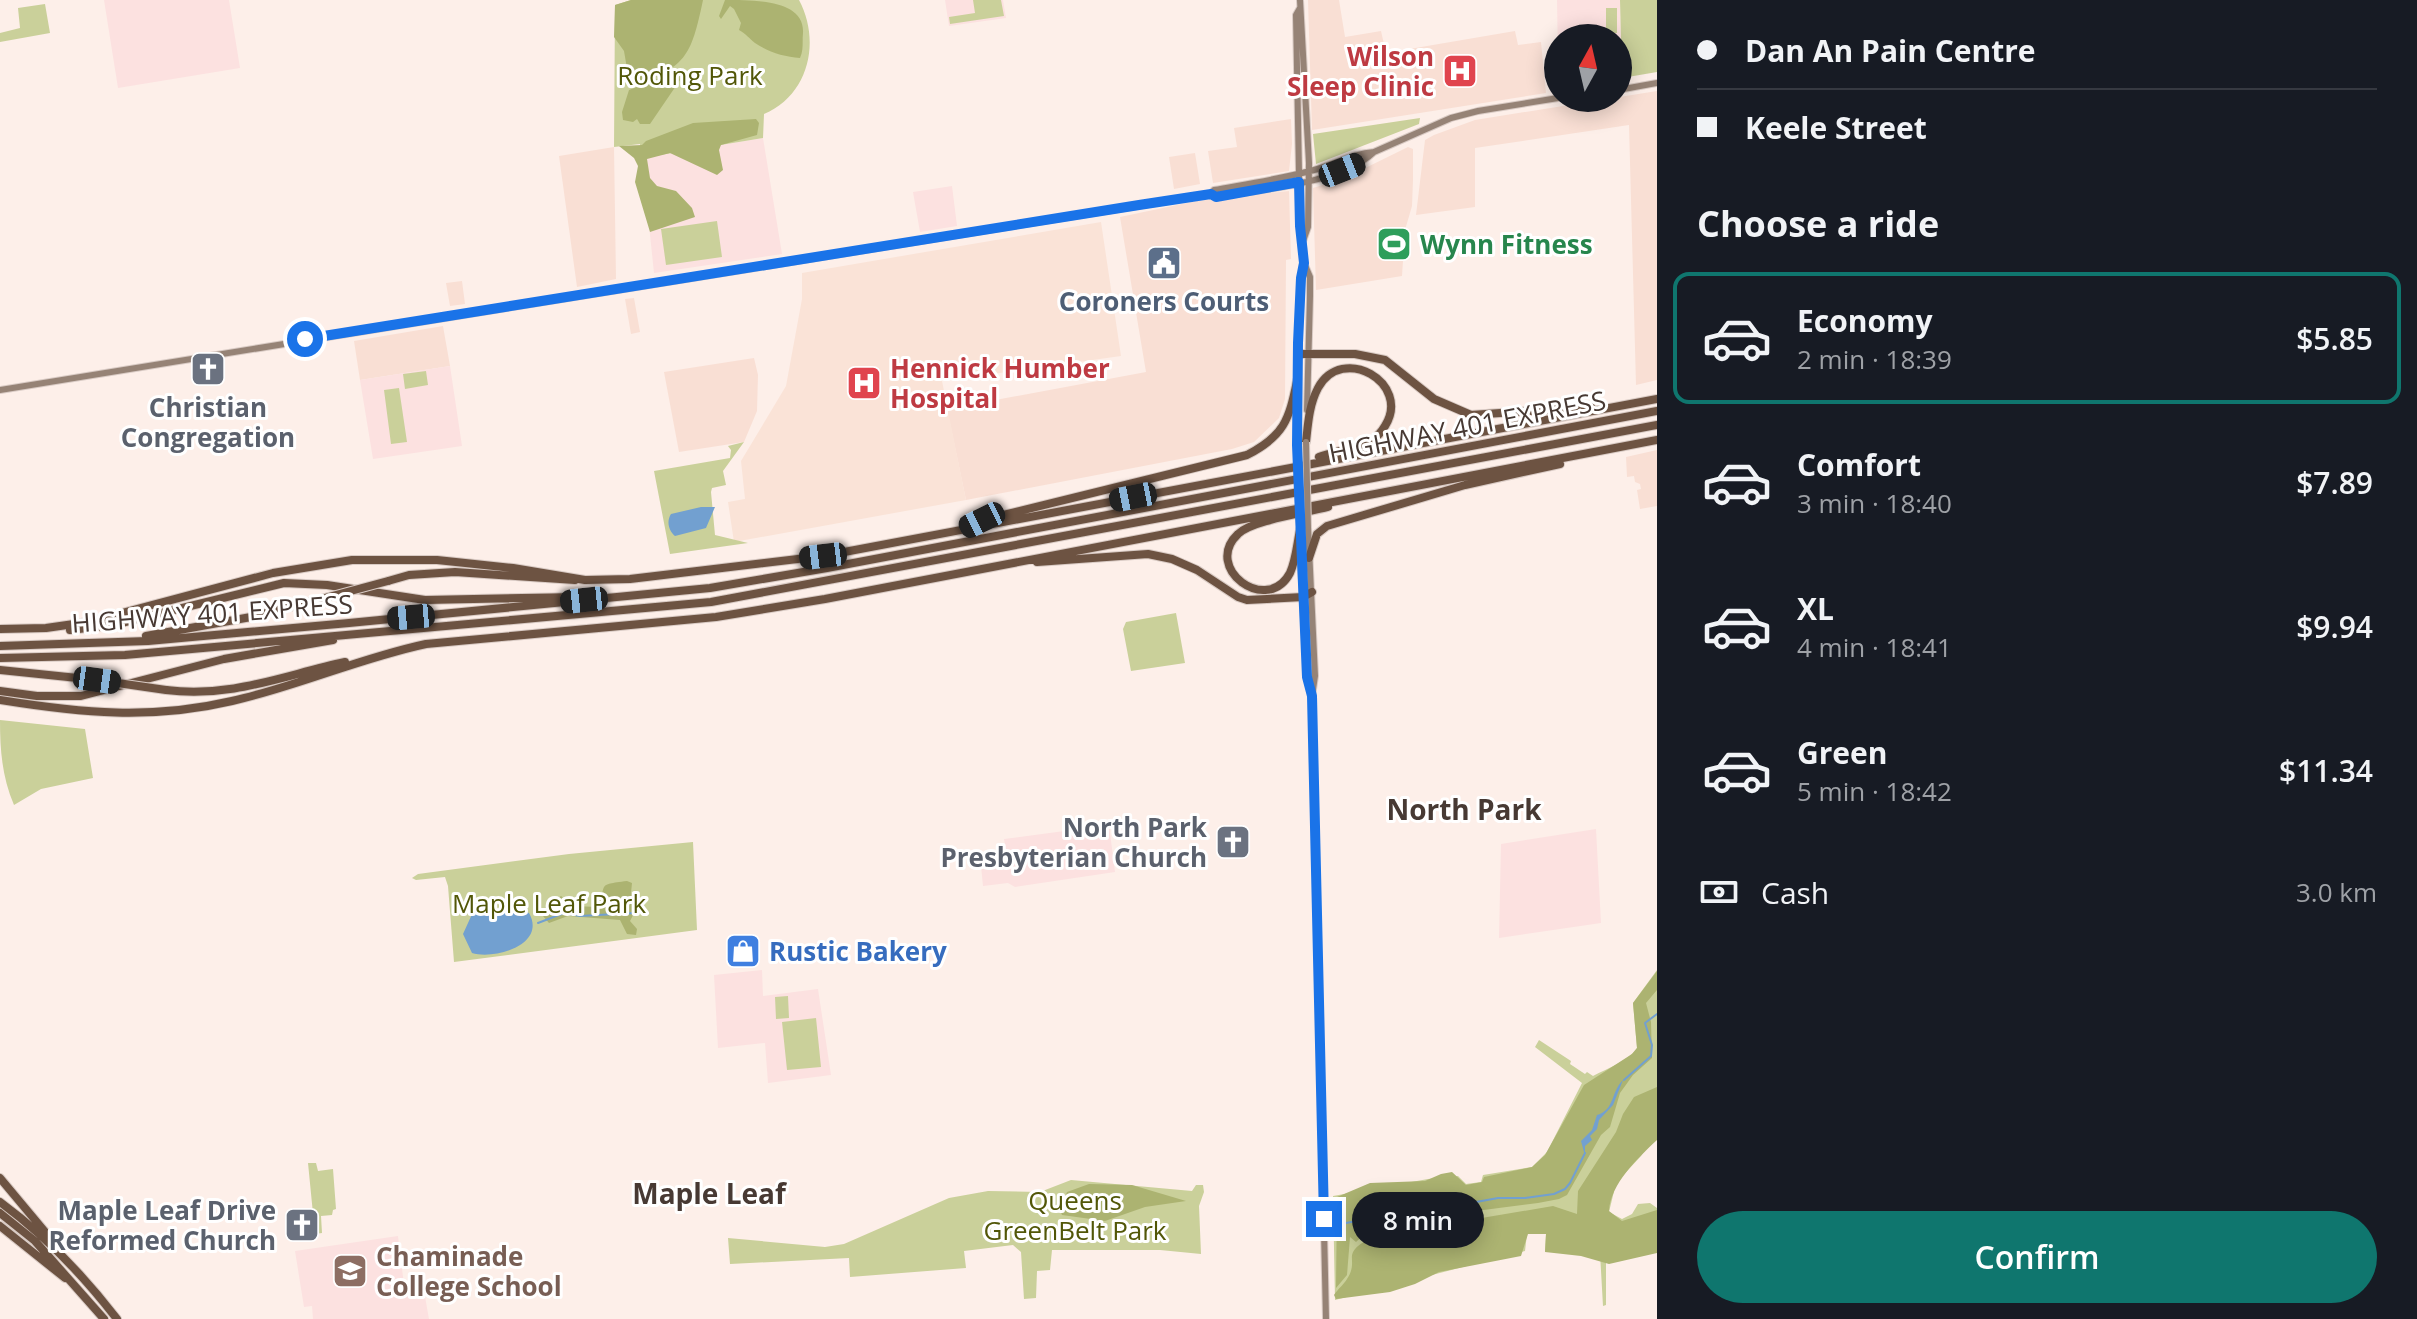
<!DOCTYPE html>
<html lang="en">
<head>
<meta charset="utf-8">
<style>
  :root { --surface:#171b24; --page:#242831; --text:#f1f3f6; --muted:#9ea1a6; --line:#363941; --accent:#0f766e }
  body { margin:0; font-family:"Open Sans",sans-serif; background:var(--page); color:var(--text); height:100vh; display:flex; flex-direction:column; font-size:30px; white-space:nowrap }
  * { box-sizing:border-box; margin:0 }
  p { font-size:26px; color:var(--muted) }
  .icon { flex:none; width:44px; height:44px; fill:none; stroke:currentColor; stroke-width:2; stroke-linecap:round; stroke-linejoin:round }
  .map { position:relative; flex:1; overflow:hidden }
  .drawer { display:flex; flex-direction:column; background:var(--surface); width:760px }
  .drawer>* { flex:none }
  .banner { display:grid; align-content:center; height:176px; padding:0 40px; background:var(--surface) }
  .needle { width:52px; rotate:8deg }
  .fabs { position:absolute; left:1544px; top:24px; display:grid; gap:16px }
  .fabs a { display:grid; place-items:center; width:88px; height:88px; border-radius:50%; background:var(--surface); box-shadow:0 4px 20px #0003; font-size:40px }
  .end { position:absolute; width:36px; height:36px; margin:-18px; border:10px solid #1a73e8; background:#fff; box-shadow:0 0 0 4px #fff }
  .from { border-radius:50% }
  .bubble { position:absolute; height:56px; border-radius:28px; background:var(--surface); box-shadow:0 4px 20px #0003; font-size:26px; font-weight:600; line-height:56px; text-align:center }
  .car { position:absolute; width:24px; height:48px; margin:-24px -12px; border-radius:10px; box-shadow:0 0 6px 2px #0007; background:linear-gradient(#222 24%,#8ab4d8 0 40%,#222 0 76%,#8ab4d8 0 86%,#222 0) }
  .banner b { display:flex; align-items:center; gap:28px; height:76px; font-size:30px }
  .banner b+b { border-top:2px solid var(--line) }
  .banner i { width:20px; height:20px; background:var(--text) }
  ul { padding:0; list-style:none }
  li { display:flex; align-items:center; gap:24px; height:132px; margin:0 16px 12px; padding:0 24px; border:4px solid transparent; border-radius:16px }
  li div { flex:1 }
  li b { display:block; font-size:30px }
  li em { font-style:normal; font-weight:600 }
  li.current { border-color:var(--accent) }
  li>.icon { width:72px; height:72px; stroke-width:1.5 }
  h2 { padding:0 40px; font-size:36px; line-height:96px }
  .pay { display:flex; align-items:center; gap:20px; height:88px; padding:0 40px; font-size:30px }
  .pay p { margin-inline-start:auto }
  .cta { display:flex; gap:16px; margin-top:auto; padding:16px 40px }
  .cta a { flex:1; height:92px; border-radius:48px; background:var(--accent); color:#fff; font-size:32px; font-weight:600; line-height:92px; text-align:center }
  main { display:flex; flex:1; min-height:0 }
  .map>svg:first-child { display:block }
  .built { fill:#f9dfd4 }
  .education { fill:#fce1e0 }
  .medical { fill:#fae3d7 }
  .green { fill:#cad09a }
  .forest { fill:#acb371 }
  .water { fill:#72a0d0 }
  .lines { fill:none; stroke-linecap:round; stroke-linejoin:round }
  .stream { stroke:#72a0d0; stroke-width:2 }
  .secondary-casing { stroke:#d9cbc5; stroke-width:8 }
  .motorway-casing { stroke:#d9cbc5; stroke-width:10 }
  .secondary { stroke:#968376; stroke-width:6 }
  .motorway { stroke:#6d5342; stroke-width:8 }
  .secondary-bridge-casing { stroke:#d9cbc5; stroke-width:8; stroke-linecap:butt }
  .motorway-bridge-casing { stroke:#d9cbc5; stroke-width:10; stroke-linecap:butt }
  .secondary-bridge { stroke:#968376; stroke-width:6 }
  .motorway-bridge { stroke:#6d5342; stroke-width:8 }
  .route { stroke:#1a73e8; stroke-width:10 }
  .labels { text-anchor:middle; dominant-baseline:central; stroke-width:6; stroke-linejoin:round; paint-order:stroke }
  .health-label { font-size:26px; font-weight:bold; fill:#be3a42; stroke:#fff; text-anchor:end }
  .park-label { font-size:26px; fill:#525708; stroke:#fff }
  .leisure-label { font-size:26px; font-weight:bold; fill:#27864d; stroke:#fff; text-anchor:start }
  .service-label { font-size:26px; font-weight:bold; fill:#4e5e75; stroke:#fff }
  .worship-label { font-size:26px; font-weight:bold; fill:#5b616d; stroke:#fff; text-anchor:end }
  .street-label { font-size:26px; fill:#473933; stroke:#fff }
  .shop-label { font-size:26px; font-weight:bold; fill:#366cbe; stroke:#fff; text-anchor:start }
  .education-label { font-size:26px; font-weight:bold; fill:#785e54; stroke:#fff; text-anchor:start }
  .neighbourhood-label { font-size:28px; font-weight:bold; fill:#473933; stroke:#fff }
</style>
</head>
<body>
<main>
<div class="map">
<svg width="1657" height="1319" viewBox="0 0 1657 1319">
  <rect width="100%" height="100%" fill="#fdefe9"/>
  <!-- built -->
  <path class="built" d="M1308 0H1339L1345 37 1381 31 1386 53 1515 31 1518 45 1541 42 1546 93 1312 130Z
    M1657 91V380L1636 385 1629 125 1475 148V207L1416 215 1425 140 1434 135 1475 120Z
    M1291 119 1292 144 1289 171 1213 183 1208 151 1237 147 1234 128Z
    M614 147 616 279 577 287 559 156Z
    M1408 147 1413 149V180L1412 206 1405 230 1402 276 1316 290 1313 188 1345 178Z
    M1195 153 1200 184 1174 189 1169 157Z
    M1289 191 1291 259 1286 260 1285 399 1279 418 1254 442 1232 449 966 500 947 409 1146 372 1120 217 1196 201Z
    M462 281 465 304 450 306 446 283Z
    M634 298 640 332 631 334 625 299Z
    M443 326 450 366 360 380 354 341Z
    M754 358 758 375 757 411 744 442 679 452 664 372Z
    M1657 450V506L1640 509 1637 490 1641 489 1640 484 1635 482 1634 476 1627 477 1626 457Z"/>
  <!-- education -->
  <path class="education" d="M104 0H229L240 68 118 88Z
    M945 0H1003L1006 18 949 26Z
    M1557 0H1620L1622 78 1618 79V38H1558V62Z
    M763 138 782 254 654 273 642 158Z
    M952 186 957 226 920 232 913 192Z
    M450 366 462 446 373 459 360 380Z
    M1109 825 1115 872 1015 887 1008 883 983 886 981 866 1008 862 1004 839Z
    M1596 829 1601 923 1499 938 1501 844Z
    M762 970 763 996 818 989 831 1075 768 1083 765 1043 718 1048 714 975Z
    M398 1236 405 1293 424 1291 429 1319H313L312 1306 304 1307 295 1251Z"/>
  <!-- medical -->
  <path class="medical" d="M1101 222 1121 356 942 381 966 500 734 542 728 502 745 499 741 461 786 386 802 299V273Z"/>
  <!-- green -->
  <path class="green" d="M631 0H799C821 41 809 95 764 114L763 138 642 158 640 144 614 147 615 5Z
    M973 0H1001L1004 16 950 24 949 17 975 13Z
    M1620 0H1657V72L1622 78Z
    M45 4 50 33 0 42V33L20 28 18 8Z
    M1606 8H1617V33H1606Z
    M1420 118 1419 124 1316 164 1313 134Z
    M717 221 722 257 666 265 661 229Z
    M426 371 428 385 405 389 403 374Z
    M399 388 407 442 391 444 384 390Z
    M744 442 723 471 726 485 712 488 711 492 715 535 748 543 670 554 654 471 730 458 731 450 728 446Z
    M1176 613 1185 663 1131 671 1123 629 1126 622Z
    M0 720 85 729 93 778 41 789 14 805C2 777 0 750 0 720Z
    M693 842 697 930 454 962 448 886 445 877 416 880 412 878 418 874 569 854Z
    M1657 970V1133L1641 1156 1616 1183 1609 1212 1622 1219 1632 1214 1638 1204 1650 1203 1657 1208V1241L1606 1253V1305L1603 1306 1600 1253 1545 1251 1546 1234H1527L1525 1251 1335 1300 1333 1196 1428 1179 1458 1176 1466 1184 1481 1182 1483 1175 1532 1167 1547 1152 1582 1083 1535 1047 1539 1040 1571 1061 1570 1064 1585 1074 1587 1072 1593 1076C1608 1068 1627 1062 1637 1048L1633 1003Z
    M788 996 789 1018 776 1019 775 997Z
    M816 1018 821 1067 787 1070 782 1022Z
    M308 1163H316L318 1171 333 1169 336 1209 333 1210 332 1215 321 1216 322 1233 315 1234Z
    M1071 1180 1192 1191 1196 1185H1203L1204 1192 1199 1206 1201 1254 1160 1250H1052L1050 1270 1037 1271 1036 1298 1024 1299 1021 1252 1013 1245 964 1251 966 1268 850 1277 849 1258 730 1264 728 1238 825 1247 844 1244 949 1198 988 1191 1040 1192Z"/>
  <!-- forest -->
  <path class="forest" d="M631 0H703C691 57 686 68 630 86L624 51 614 37 615 5Z
    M725 0C756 0 805 0 803 33 802 42 804 49 800 58 784 57 768 52 755 43 749 38 746 34 739 30L741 23 734 9 730 6 721 19 719 16Z
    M678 68 680 80 650 124H640L637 119 633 122 623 120 622 112 629 90 663 77Z
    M756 119 759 123 757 135 721 145 719 150 723 170 717 175 670 153 647 159 650 178 657 186 676 191 692 208 695 217 650 232 635 182 638 166 634 158 619 146 642 145 646 141 693 123Z
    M627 881 632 883 631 893 641 900 630 921 637 929 636 935 627 934 620 920 568 916 549 923 543 916 551 903 561 896 573 906 598 907C608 884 595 885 627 881Z
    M1657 971V990L1646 1003 1651 1022 1652 1058 1633 1075 1620 1093 1610 1127 1601 1135 1567 1195 1559 1199 1538 1203 1383 1223 1370 1229 1356 1242 1350 1237 1347 1275 1336 1288 1337 1197 1370 1183 1425 1181 1441 1174 1452 1172 1466 1185 1482 1182 1484 1177 1532 1167 1545 1155 1584 1085 1632 1054 1637 1048 1633 1003Z
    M1657 1087V1140C1637 1159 1611 1183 1609 1211L1622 1221 1657 1210V1253L1609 1264 1581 1256 1545 1252 1546 1234H1528L1521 1256 1439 1272 1415 1284 1390 1292 1336 1299 1334 1295C1338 1289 1344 1284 1347 1279 1361 1258 1337 1254 1375 1236L1553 1206 1577 1214 1578 1191 1616 1132 1623 1114 1634 1097Z
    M1089 1184 1132 1185 1186 1201 1145 1207 1105 1221 1062 1215 1060 1210 1067 1192Z"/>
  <!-- water -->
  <path class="water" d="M701 507H715L706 528 675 536C669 531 666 522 671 514Z
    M521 910 529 913C547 945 494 960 472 953L463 934 473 912Z
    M1623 1080 1613 1105 1599 1120 1597 1129 1590 1136 1592 1140 1585 1146V1156L1581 1141 1592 1130 1597 1115C1615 1110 1611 1091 1623 1080Z"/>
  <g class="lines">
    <!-- stream -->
    <path class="stream" d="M538 923 564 913 580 916 635 913
      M1624 1080 1651 1056 1652 1045 1645 1023 1657 1014
      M1346 1223 1357 1221 1371 1213 1388 1216 1390 1211 1460 1205 1498 1198H1525L1554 1194 1565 1189 1570 1183 1585 1153"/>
    <!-- secondary casing -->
    <g class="secondary-casing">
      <path id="secondary" d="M1300 0 1309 163 1308 227 1303 241
        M1618 90 1657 83
        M1211 194 1216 197C1261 189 1340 184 1374 152L1451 118 1478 111 1558 98
        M1304 263 1310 277V296L1307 410
        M1297 383 1301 278C1305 260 1304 244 1300 226L1296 15 1300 8
        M0 390 1211 194 1214 190C1247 184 1281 179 1314 170 1334 165 1353 153 1374 152
        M1297 445V394
        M1308 527 1315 676 1312 696 1326 1319
        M1300 541 1307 677 1311 693"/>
    </g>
    <!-- motorway casing -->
    <g class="motorway-casing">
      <path id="motorway" d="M1298 354H1355L1385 360 1434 399 1471 415 1591 407
        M1306 442C1308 424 1309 405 1318 388 1342 343 1412 383 1385 426 1382 431 1377 437 1372 440 1361 448 1333 451 1319 457
        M987 519 1247 455C1284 436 1289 420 1297 381
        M1300 530C1297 544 1296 560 1290 573 1267 616 1202 568 1238 534 1252 520 1306 513 1328 507
        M1309 558 1317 534 1327 526 1465 485 1560 464
        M1037 562 1148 554 1172 559 1197 570 1238 597 1247 600 1303 597 1312 592
        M388 581 409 575 455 572 575 580
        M0 629 46 628 88 622 273 573 352 560H437L513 568 585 580 630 579 823 556 1657 399
        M70 630 113 625 284 583 327 585 425 600 578 597
        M146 636 251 617 321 599
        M0 646 148 641 349 623 710 588 827 568 1657 411
        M0 658 125 655 711 602 1657 425
        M0 670 97 680
        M166 690C232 698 281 676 345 662
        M0 691 37 696H81L224 659 333 640
        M0 700C81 713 151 720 232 701 298 686 360 658 426 644L716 617 825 599 1657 440
        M0 1178 51 1239
        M0 1202C45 1235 83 1275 117 1319
        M0 1213 35 1241 104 1319
        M0 1226 65 1278"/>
    </g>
    <!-- secondary -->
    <use href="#secondary" class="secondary"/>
    <!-- motorway -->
    <use href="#motorway" class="motorway"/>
    <!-- secondary-bridge casing -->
    <g class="secondary-bridge-casing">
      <path id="secondary-bridge" d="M1306 442 1308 527
        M1297 445 1300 530"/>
    </g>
    <!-- motorway-bridge casing -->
    <g class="motorway-bridge-casing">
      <path id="motorway-bridge" d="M321 599 388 581
        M97 680 166 690"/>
    </g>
    <!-- secondary-bridge -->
    <use href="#secondary-bridge" class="secondary-bridge"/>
    <!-- motorway-bridge -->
    <use href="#motorway-bridge" class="motorway-bridge"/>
  </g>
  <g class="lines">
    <!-- route -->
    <path class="route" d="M305 339 1139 205 1211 194 1216 197 1299 182 1300 226 1304 263 1301 278 1298 343 1297 445 1307 677 1312 696 1324 1219"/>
  </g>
  <!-- icons -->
  <defs>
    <g id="hospital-square" transform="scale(1.8)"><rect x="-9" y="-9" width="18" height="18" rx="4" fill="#e0444e" stroke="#fff"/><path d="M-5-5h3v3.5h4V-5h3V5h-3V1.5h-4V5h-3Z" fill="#fff"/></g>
    <g id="stadium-square" transform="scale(1.8)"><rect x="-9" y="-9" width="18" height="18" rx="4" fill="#2e9e5b" stroke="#fff"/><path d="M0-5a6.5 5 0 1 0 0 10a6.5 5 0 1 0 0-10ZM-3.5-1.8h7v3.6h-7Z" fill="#fff"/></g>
    <g id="civic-square" transform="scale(1.8)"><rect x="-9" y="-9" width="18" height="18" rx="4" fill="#5c6f8a" stroke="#fff"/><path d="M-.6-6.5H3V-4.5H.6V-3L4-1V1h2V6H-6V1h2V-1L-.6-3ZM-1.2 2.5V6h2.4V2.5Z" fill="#fff"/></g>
    <g id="church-square" transform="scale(1.8)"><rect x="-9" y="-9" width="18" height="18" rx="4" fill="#6b7280" stroke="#fff"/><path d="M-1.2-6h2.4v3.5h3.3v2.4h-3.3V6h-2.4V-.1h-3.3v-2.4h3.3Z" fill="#fff"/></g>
    <g id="shop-square" transform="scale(1.8)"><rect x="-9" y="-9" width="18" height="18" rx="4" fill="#3f7fe0" stroke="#fff"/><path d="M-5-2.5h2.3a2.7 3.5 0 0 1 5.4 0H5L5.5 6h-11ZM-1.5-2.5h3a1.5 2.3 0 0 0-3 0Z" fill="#fff"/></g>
    <g id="school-square" transform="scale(1.8)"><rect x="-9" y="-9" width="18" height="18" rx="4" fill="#8d6e63" stroke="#fff"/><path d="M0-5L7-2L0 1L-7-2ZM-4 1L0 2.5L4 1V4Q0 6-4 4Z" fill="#fff"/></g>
  </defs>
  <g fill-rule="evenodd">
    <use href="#hospital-square" x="1460" y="71"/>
    <use href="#stadium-square" x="1394" y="244"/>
    <use href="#civic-square" x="1164" y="263"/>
    <use href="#church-square" x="208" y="369"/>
    <use href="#hospital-square" x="864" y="383"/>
    <use href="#church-square" x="1233" y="842"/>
    <use href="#shop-square" x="743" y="951"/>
    <use href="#church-square" x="302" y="1225"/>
    <use href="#school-square" x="350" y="1271"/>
  </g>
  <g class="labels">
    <!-- health labels -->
    <g class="health-label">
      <text x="1434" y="56">Wilson<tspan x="1434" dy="30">Sleep Clinic</tspan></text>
      <text x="890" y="368" text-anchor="start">Hennick Humber<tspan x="890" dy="30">Hospital</tspan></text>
    </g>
    <!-- park labels -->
    <g class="park-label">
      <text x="690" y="75">Roding Park</text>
      <text x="549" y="903">Maple Leaf Park</text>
      <text x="1075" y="1200">Queens<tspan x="1075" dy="30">GreenBelt Park</tspan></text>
    </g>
    <!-- leisure labels -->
    <g class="leisure-label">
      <text x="1420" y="244">Wynn Fitness</text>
    </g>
    <!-- service labels -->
    <g class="service-label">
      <text x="1164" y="301">Coroners Courts</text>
    </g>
    <!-- worship labels -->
    <g class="worship-label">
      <text x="208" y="407" text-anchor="middle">Christian<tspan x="208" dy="30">Congregation</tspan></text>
      <text x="1207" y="827">North Park<tspan x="1207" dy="30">Presbyterian Church</tspan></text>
      <text x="276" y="1210">Maple Leaf Drive<tspan x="276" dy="30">Reformed Church</tspan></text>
    </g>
    <!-- street labels -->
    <g class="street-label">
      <text transform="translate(1467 426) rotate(-11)">HIGHWAY 401 EXPRESS</text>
      <text transform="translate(212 613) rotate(-4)">HIGHWAY 401 EXPRESS</text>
    </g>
    <!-- shop labels -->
    <g class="shop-label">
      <text x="769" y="951">Rustic Bakery</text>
    </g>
    <!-- education labels -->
    <g class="education-label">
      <text x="376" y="1256">Chaminade<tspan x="376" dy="30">College School</tspan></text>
    </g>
    <!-- neighbourhood labels -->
    <g class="neighbourhood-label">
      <text x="1464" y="809">North Park</text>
      <text x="709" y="1193">Maple Leaf</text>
    </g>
  </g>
</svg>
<div class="fabs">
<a><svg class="needle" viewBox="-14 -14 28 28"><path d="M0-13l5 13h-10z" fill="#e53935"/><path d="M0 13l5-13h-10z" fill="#9ea1a6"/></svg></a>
</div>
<i class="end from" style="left:305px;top:339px"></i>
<i class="end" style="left:1324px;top:1219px"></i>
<div class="bubble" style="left:1352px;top:1192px;width:132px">8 min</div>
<i class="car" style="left:1342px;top:170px;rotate:68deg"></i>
<i class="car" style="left:1133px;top:497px;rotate:259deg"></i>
<i class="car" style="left:982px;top:520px;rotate:244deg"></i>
<i class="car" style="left:823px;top:556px;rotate:263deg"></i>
<i class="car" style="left:584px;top:600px;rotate:264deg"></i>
<i class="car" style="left:411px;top:617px;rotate:265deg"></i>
<i class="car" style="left:97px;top:680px;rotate:98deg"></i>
</div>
<section class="drawer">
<div class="banner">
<b><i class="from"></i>Dan An Pain Centre</b>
<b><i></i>Keele Street</b>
</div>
<h2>Choose a ride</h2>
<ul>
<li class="current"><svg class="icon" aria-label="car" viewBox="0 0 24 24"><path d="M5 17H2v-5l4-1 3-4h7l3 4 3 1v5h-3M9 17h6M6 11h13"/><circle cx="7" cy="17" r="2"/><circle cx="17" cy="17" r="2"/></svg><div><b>Economy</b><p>2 min · 18:39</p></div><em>$5.85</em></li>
<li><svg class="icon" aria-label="car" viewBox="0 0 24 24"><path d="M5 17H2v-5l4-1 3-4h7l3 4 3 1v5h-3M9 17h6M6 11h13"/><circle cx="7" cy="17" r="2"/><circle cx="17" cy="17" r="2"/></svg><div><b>Comfort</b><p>3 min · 18:40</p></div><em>$7.89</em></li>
<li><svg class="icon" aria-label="car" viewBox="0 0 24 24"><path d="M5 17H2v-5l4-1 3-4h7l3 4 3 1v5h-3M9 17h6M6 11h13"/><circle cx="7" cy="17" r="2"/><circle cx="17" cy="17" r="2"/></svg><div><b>XL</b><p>4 min · 18:41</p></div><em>$9.94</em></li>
<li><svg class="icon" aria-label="car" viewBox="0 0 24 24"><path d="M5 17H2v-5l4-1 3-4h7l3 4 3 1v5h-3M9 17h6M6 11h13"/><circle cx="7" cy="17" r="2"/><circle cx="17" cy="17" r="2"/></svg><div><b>Green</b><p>5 min · 18:42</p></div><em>$11.34</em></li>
</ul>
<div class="pay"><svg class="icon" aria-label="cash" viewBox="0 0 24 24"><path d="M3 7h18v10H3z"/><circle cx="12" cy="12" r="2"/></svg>Cash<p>3.0 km</p></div>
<div class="cta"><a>Confirm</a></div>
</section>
</main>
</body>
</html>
